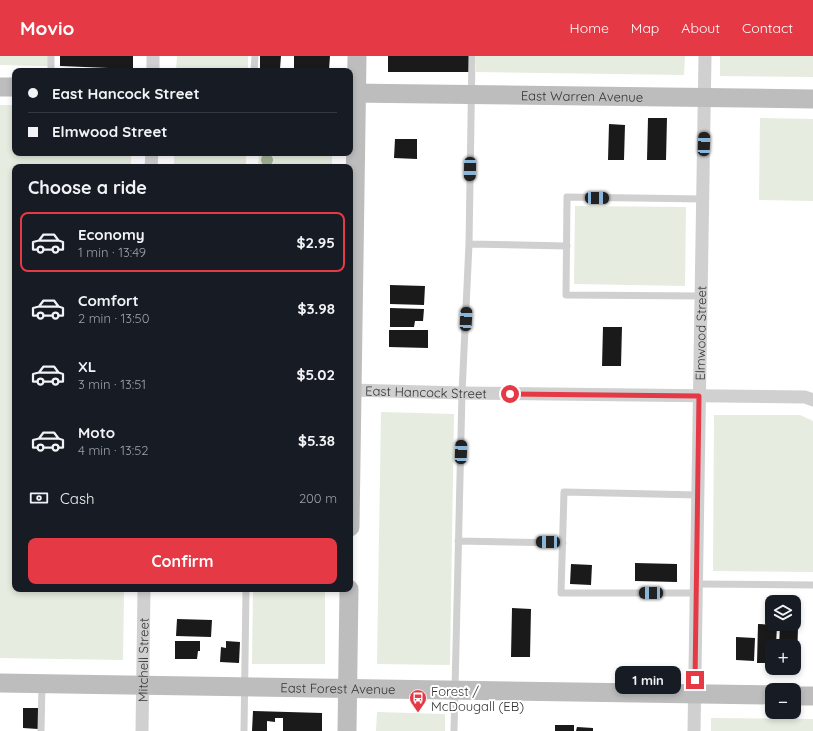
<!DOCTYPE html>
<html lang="en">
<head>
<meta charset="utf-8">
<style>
  :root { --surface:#171b24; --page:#20242c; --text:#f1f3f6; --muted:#9ea1a6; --line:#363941; --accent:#e63946 }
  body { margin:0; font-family:Quicksand,sans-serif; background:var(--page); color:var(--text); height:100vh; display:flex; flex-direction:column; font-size:15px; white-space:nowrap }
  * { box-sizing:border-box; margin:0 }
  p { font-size:13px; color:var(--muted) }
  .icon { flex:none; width:22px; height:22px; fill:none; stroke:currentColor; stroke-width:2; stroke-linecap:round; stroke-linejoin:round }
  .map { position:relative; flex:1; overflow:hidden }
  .side { position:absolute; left:12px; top:108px; width:341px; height:428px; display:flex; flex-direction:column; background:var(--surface); border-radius:8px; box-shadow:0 2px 6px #0003 }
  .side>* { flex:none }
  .top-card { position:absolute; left:12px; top:12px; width:341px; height:88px; border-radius:8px; box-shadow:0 2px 6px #0003; display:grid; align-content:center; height:88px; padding:0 16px; background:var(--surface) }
  .tools { position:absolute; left:765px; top:539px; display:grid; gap:8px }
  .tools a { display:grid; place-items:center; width:36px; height:36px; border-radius:8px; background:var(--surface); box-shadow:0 2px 6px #0003; font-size:20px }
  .end { position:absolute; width:18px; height:18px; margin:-9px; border:5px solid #e63946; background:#fff; box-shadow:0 0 0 2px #fff }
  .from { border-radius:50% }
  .bubble { position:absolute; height:28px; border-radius:8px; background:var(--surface); box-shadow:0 2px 6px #0003; font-size:13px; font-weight:700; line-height:28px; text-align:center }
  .car { position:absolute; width:12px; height:24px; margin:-12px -6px; border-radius:5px; box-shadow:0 0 3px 1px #0007; background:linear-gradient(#222 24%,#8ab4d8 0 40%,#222 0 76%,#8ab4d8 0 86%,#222 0) }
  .top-card b { display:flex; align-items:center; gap:14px; height:38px; font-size:15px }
  .top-card b+b { border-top:1px solid var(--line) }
  .top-card i { width:10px; height:10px; background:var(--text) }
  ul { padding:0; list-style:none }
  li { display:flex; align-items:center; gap:12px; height:60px; margin:0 8px 6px; padding:0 8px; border:2px solid transparent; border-radius:8px }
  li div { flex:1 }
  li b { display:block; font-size:15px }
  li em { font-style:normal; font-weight:700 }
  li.active { border-color:var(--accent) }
  li>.icon { width:36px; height:36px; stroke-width:1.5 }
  h2 { padding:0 16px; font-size:18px; line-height:48px }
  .pay { display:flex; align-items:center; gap:10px; height:44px; padding:0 16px; font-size:15px }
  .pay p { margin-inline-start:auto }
  .cta { display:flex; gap:8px; margin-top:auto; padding:8px 16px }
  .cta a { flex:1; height:46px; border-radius:8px; background:var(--accent); color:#fff; font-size:16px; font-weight:700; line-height:46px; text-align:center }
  header { display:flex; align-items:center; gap:24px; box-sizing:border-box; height:56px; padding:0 20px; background:var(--accent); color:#fff }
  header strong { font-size:19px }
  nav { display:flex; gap:22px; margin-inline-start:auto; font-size:14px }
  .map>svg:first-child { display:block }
  .green { fill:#e6ecdf }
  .building { fill:#1a1a1a }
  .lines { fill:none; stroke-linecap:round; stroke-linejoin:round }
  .lane { stroke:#d0d0d0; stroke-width:7 }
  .street { stroke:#d0d0d0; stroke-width:13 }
  .secondary { stroke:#bdbdbd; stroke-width:19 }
  .tree { fill:#a2b095 }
  .route { stroke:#e63946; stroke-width:5 }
  .labels { text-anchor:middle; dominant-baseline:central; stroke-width:4; stroke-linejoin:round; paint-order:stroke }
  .street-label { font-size:13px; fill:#333; stroke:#fff }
  .poi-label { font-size:13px; fill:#333; stroke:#fff; text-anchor:start }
</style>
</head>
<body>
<header>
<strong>Movio</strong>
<nav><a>Home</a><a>Map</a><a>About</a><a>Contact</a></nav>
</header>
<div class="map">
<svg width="813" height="675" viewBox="0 0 813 675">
  <rect width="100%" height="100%" fill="#fff"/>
  <!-- green -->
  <path class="green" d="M0 0H48V10L0 9Z
    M177 0H248V15L176 14Z
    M476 0H685L684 19 476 16Z
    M720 0H813V21L720 20Z
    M0 49H15V97H131V111H15V533H124L123 604 0 602Z
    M760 62 813 63V145L759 144Z
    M174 97H246V111H174Z
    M259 97H332V111H258Z
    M575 150 686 151 685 230 574 228Z
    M381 356 454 358 450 609 377 608Z
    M714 359H800L813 365V516L713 515Z
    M253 533H325V608H252Z
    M377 656 445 658V675H376Z
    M711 662 813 663V675H711Z"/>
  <!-- building -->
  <path class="building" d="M60 0H133V13L60 10Z
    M260 0H281L280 13 260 12Z
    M294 0H330L329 14 294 13Z
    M388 0H469V16H388Z
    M648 62H667L666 104H647Z
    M609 68 625 69 624 104H608Z
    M395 83H417V103L394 102Z
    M390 229 425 230 424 249 390 248Z
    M390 252 424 253 423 265H415L414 271H390Z
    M603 271H622L621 310H602Z
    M389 274H428V292L389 291Z
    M635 507 677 508V526L635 525Z
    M571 508 592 509 591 529 570 528Z
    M512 552 531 553 530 601H511Z
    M177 563 212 564 211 581 176 580Z
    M758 568 777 569 776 590H772V607H757Z
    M780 570 798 571 797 606H794V590H779Z
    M736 581 755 582 754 605 736 604Z
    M175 585H200V595H198L197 603H175Z
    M226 585 240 586 239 607 220 606 221 591 226 592Z
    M23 652H38V673L23 672Z
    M253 655 322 657V675H283V662H275V666L267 665V675H252Z
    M555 669H574V675H555Z
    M577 671 593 672V675H576Z"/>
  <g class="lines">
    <!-- lane -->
    <path class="lane" d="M51 15V0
      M254 15 255 0
      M469 188 567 190
      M701 240 566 239 567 141 702 143
      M458 485 563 487
      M696 528 813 529
      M696 537H561L564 436 698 439
      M41 675 42 629
      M244 675 246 533
      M454 675 462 337 469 188 472 0"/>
    <!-- street -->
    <g class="street">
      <path d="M153 15V0"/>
      <path d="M151 111 152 97"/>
      <path id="s1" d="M350 334 462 337 805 341 813 344"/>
      <path id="s2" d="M142 675 144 533"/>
      <path id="s3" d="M694 675 705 0"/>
    </g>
    <!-- secondary -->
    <g class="secondary">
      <path d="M0 31H15"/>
      <path id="s4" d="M350 37 813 43"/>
      <path d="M350 471 357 0"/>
      <path id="s5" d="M0 627 772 639"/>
      <path d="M794 640H813"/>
      <path d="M347 675 349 533"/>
    </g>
  </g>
  <!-- trees -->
  <circle class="tree" cx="267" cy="104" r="6"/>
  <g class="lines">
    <!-- route -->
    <path class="route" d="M510 338 699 340 695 624"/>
  </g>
  <!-- icons -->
  <defs>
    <g id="bus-pin" transform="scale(0.9)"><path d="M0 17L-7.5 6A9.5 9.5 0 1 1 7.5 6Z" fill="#e63946" stroke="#fff"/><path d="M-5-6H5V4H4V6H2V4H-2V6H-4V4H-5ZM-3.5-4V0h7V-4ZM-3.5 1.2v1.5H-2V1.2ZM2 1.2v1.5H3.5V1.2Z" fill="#fff"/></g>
  </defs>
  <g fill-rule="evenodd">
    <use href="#bus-pin" x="418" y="642"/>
  </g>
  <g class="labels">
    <!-- street labels -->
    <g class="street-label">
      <text stroke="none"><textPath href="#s4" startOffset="232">East Warren Avenue</textPath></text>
      <text stroke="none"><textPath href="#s3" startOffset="398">Elmwood Street</textPath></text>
      <text stroke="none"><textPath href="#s1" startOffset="76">East Hancock Street</textPath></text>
      <text stroke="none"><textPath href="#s2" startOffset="71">Mitchell Street</textPath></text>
      <text stroke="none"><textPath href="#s5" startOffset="338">East Forest Avenue</textPath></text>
    </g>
    <!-- poi labels -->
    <g class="poi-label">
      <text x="431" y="635">Forest /<tspan x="431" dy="15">McDougall (EB)</tspan></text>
    </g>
  </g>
</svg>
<div class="tools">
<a><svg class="icon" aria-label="layers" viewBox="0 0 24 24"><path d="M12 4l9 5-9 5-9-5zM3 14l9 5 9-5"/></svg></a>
<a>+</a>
<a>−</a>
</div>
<i class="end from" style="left:510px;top:338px"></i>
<i class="end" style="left:695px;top:624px"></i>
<div class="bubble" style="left:615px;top:610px;width:66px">1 min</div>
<i class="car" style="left:704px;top:88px;rotate:2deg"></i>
<i class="car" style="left:470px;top:113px;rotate:181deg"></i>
<i class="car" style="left:597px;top:142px;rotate:91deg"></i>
<i class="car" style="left:466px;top:263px;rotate:3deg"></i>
<i class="car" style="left:461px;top:396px;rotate:2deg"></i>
<i class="car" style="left:548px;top:486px;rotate:271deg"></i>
<i class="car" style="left:651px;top:537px;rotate:270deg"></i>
<div class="top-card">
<b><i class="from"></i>East Hancock Street</b>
<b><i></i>Elmwood Street</b>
</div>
<section class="side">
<h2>Choose a ride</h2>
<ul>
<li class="active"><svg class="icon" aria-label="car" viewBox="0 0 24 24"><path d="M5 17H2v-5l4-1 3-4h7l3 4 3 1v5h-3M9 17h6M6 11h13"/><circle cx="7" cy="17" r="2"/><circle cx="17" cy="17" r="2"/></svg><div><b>Economy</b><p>1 min · 13:49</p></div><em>$2.95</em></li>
<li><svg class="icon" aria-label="car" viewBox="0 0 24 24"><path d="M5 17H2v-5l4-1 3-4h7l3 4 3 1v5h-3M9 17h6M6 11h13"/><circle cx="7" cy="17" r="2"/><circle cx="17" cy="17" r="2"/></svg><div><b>Comfort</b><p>2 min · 13:50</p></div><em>$3.98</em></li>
<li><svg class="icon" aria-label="car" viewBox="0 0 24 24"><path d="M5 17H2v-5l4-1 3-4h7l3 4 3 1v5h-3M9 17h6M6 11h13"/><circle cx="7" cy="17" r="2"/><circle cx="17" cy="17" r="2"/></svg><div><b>XL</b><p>3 min · 13:51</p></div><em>$5.02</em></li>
<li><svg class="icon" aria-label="car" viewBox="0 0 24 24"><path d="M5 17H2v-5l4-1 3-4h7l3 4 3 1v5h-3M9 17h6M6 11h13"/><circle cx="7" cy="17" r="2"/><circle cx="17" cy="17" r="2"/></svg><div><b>Moto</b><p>4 min · 13:52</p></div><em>$5.38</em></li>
</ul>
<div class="pay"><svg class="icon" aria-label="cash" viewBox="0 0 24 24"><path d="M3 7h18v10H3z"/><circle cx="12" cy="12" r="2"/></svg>Cash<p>200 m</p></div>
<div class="cta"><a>Confirm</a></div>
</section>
</div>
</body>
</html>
